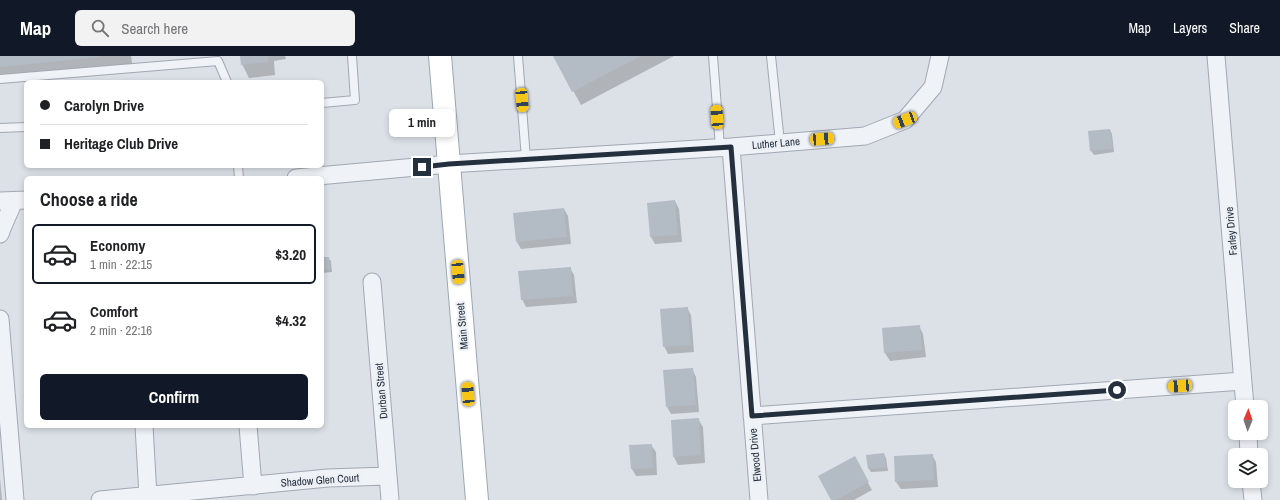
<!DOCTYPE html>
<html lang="en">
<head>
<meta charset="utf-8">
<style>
  :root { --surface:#fff; --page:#f2f2f2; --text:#202124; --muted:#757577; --line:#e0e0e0; --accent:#111827 }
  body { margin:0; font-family:"Archivo Narrow",sans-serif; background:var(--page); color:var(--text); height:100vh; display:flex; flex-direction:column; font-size:15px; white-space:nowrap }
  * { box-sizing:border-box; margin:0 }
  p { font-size:13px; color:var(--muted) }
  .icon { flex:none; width:22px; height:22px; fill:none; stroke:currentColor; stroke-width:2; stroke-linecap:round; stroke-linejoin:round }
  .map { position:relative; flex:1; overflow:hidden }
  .sheet { position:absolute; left:24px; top:120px; width:300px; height:252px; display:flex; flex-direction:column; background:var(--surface); border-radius:6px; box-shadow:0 2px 6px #0003 }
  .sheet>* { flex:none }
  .hud { position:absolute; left:24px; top:24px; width:300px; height:88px; border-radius:6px; box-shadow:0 2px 6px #0003; display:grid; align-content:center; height:88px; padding:0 16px; background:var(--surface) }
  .needle { width:26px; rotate:2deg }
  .controls { position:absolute; left:1228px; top:344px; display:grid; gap:8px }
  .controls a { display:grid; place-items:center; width:40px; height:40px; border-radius:6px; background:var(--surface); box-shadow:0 2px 6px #0003; font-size:20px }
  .end { position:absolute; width:18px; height:18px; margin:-9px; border:5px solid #25303f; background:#fff; box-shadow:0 0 0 2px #fff }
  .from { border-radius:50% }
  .bubble { position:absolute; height:28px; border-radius:6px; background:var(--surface); box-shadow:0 2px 6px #0003; font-size:13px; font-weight:800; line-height:28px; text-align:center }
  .car { position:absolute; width:12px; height:24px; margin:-12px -6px; border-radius:5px; box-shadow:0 0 3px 1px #0007; background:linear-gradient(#f5c518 24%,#345 0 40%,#f5c518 0 76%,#345 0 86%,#f5c518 0) }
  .hud b { display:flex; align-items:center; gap:14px; height:38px; font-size:15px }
  .hud b+b { border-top:1px solid var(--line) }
  .hud i { width:10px; height:10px; background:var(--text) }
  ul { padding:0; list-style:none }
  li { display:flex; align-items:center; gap:12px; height:60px; margin:0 8px 6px; padding:0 8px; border:2px solid transparent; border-radius:6px }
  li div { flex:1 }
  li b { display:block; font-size:15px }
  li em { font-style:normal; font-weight:800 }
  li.current { border-color:var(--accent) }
  li>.icon { width:36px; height:36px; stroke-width:1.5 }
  h2 { padding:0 16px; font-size:18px; line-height:48px }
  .action { display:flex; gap:8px; margin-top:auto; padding:8px 16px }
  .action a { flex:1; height:46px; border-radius:6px; background:var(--accent); color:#fff; font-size:16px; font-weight:800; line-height:46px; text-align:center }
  header { display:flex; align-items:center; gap:24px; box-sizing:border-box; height:56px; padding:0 20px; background:var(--accent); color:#fff }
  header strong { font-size:19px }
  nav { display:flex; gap:22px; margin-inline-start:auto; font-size:14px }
  .search { width:280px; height:36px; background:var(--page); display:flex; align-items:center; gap:10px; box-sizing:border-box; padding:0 14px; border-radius:6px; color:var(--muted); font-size:15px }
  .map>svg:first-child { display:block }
  .shadow { fill:#0003 }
  .building { fill:#b3bbc5 }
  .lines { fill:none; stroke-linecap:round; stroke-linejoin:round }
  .lane-casing { stroke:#a1a8b2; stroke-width:10 }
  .street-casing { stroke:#a1a8b2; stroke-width:19 }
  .primary-casing { stroke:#9ba6b4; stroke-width:24 }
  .lane { stroke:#eff2f6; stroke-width:8 }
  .street { stroke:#eff2f6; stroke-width:17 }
  .primary { stroke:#fff; stroke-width:22 }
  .route { stroke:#25303f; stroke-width:5 }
  .labels { text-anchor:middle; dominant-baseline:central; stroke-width:4; stroke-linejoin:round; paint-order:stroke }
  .street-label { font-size:11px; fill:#25303f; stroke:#ecf0f5 }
</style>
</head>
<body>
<header>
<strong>Map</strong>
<div class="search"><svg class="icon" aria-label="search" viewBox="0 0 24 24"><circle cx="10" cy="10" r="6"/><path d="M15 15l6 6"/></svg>Search here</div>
<nav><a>Map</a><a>Layers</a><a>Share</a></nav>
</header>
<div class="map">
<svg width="1280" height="444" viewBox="0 0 1280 444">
  <rect width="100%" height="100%" fill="#dce1e8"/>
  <!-- shadow -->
  <path class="shadow" d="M0 0H131L133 12 0 25Z
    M241 0H285L286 3 274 5 275 19 249 22 242 8Z
    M554 0H674L581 49Z
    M1110 74 1112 78 1114 96 1094 99 1091 95 1089 76Z
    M675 145 679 153 682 186 655 188 651 181Z
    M564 153 568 160 571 188 521 193 517 186Z
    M322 202H328L331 205 332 216 322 217Z
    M570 212 574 219 577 247 526 251 522 243Z
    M687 252 691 259 694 296 668 298 664 290Z
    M919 270 923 278 926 301 890 305 885 297 883 273Z
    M692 313 696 321 699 356 671 358 667 351Z
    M698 363 703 371 705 407 678 409 674 401 672 365Z
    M651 389 656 396 657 419 636 420 632 413Z
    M884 398 886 402 888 415 871 416 869 413Z
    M932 399 936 406 938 431 901 433 896 426Z
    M854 402 872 434 854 444H832Z
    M0 422 2 444H0Z"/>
  <!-- building -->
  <path class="building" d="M0 0H100V1L0 11Z
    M240 0H268V6L241 9Z
    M553 0H641L572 36Z
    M1110 73 1113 93 1090 95 1088 75Z
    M675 144 678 179 650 181 647 147Z
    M564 152 567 181 516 186 513 157Z
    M322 201H329L330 213 322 214Z
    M571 211 573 240 521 244 518 215Z
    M688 251 691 289 663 291 660 253Z
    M920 269 922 294 884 297 882 272Z
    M693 312 696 349 666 351 663 314Z
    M699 362 701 399 673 401 671 364Z
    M652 388 653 412 631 413 629 389Z
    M884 397 886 411 868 413 866 399Z
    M933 398 934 424 895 426 894 400Z
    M855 400 869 426 836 444H831L818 420Z"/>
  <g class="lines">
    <!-- lane casing -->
    <g class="lane-casing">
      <path id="lane" d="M518 0 526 103
        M713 0 720 91
        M771 0 780 87
        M0 23 218 5 227 26
        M322 47 355 44 352 0
        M0 72 26 71
        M238 110 239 122"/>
    </g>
    <!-- street casing -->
    <g class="street-casing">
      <path id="street" d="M1216 0 1245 351
        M731 91 759 444
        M296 122 449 108 731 91 865 80 905 64 933 31 940 0
        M0 145 26 144
        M0 178 3 170 14 145
        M372 226 390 444
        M0 263 15 444
        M752 360 1243 325
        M144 370 148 440
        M248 370 253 430
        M1248 377 1249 399
        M1251 425 1253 444
        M100 444 328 422 387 420"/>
    </g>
    <!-- primary casing -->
    <g class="primary-casing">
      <path id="primary" d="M440 0 477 444"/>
    </g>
    <!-- lane -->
    <use href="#lane" class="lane"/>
    <!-- street -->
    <use href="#street" class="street"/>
    <!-- primary -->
    <use href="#primary" class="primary"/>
  </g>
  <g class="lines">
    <!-- route -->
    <path class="route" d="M422 111 449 108 731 91 752 360 1117 334"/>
  </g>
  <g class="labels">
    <!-- street labels -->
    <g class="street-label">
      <text transform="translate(776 87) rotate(-5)">Luther Lane</text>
      <text transform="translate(1231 175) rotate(-95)">Farley Drive</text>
      <text transform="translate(462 270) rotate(-95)">Main Street</text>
      <text transform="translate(381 335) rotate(-95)">Durban Street</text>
      <text transform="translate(755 399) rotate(-95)">Elwood Drive</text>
      <text transform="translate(320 424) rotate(-4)">Shadow Glen Court</text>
    </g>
  </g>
</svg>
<div class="controls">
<a><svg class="needle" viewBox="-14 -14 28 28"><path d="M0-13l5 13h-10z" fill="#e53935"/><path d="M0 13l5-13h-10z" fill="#757577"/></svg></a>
<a><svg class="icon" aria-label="layers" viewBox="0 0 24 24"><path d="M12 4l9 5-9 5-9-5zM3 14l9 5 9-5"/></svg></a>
</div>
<i class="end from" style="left:1117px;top:334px"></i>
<i class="end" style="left:422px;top:111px"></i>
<div class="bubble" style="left:389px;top:53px;width:66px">1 min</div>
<i class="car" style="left:522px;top:44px;rotate:175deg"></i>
<i class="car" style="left:717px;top:61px;rotate:356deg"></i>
<i class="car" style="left:905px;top:64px;rotate:249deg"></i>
<i class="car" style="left:822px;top:83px;rotate:86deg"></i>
<i class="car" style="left:458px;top:216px;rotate:175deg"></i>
<i class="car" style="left:1180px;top:330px;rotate:266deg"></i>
<i class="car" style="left:468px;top:338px;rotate:355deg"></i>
<div class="hud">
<b><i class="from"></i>Carolyn Drive</b>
<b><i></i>Heritage Club Drive</b>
</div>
<section class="sheet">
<h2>Choose a ride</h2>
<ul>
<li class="current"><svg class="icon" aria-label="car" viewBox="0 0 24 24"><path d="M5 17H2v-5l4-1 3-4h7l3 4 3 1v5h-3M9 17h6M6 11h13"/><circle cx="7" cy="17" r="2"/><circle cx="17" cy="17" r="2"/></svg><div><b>Economy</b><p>1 min · 22:15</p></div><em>$3.20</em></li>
<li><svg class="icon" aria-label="car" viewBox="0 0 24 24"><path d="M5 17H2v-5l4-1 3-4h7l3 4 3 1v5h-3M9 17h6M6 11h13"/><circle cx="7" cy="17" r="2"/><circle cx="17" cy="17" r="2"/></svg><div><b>Comfort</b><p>2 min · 22:16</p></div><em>$4.32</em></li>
</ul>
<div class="action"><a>Confirm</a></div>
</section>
</div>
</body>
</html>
